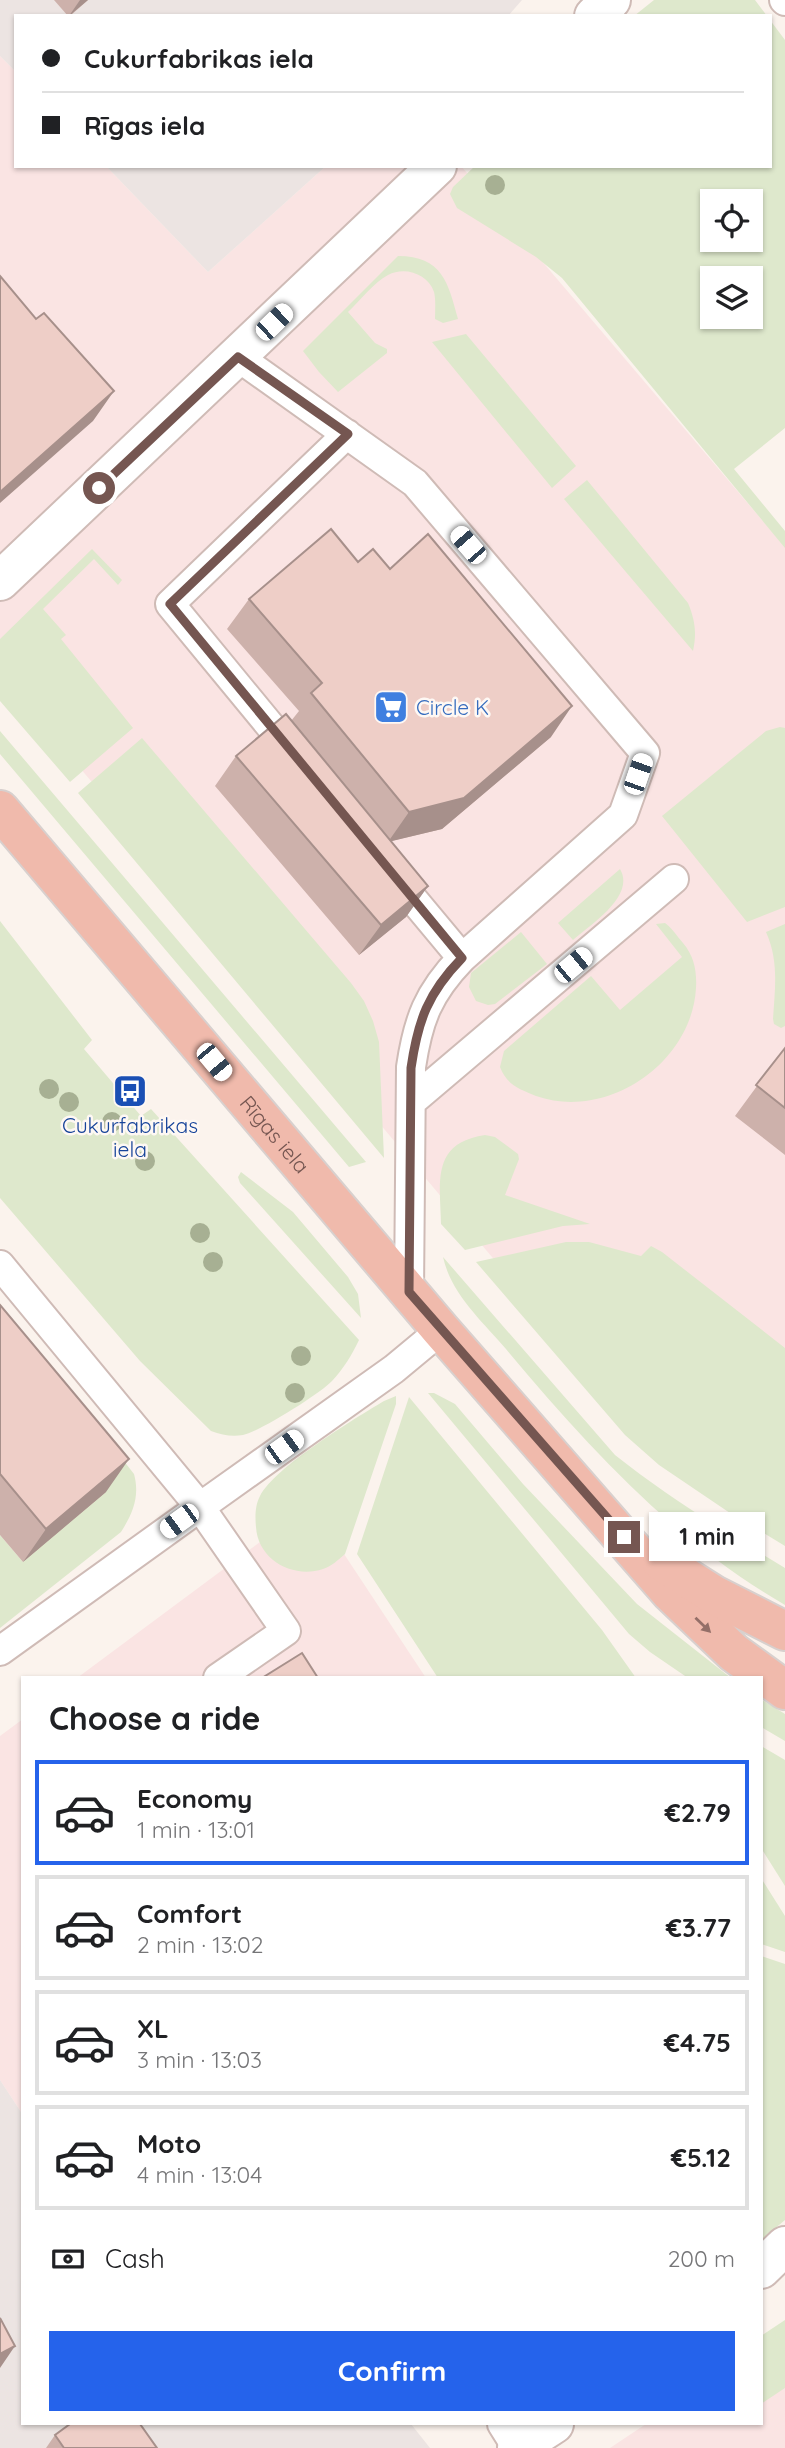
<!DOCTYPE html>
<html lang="en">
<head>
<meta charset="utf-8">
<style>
  :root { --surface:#fff; --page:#f2f2f2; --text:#202124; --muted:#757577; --line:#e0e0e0; --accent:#2563eb }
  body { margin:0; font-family:Quicksand,sans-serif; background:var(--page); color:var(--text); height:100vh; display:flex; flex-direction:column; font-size:26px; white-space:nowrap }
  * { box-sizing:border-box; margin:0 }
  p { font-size:23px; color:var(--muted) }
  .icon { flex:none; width:38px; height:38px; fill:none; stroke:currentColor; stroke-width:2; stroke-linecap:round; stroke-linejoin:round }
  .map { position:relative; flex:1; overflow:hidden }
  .details { position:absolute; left:21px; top:1676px; width:742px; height:749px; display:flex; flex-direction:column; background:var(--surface); border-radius:0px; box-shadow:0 2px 5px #0004 }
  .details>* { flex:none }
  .guide { position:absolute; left:14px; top:14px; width:758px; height:154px; border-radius:0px; box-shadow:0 2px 5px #0004; display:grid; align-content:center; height:154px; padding:0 28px; background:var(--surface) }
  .buttons { position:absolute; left:700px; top:189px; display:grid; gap:14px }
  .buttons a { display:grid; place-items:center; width:63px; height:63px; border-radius:0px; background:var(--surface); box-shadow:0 2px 5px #0004; font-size:35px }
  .end { position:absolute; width:32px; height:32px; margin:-16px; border:9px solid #755651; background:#fff; box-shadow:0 0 0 4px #fff }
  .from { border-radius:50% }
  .bubble { position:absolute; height:49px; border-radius:0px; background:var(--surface); box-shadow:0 2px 5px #0004; font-size:23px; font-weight:700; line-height:49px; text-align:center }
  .car { position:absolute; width:21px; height:42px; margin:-21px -10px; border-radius:9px; box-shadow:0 0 5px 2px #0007; background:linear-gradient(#fff 24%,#345 0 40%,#fff 0 76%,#345 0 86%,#fff 0) }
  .guide b { display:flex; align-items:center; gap:24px; height:66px; font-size:26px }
  .guide b+b { border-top:2px solid var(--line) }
  .guide i { width:18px; height:18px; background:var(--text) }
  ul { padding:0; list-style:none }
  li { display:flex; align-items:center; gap:21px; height:105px; margin:0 14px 10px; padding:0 14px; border:4px solid var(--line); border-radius:0px }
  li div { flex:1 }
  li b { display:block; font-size:26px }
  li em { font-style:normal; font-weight:700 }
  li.current { border-color:var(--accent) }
  li>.icon { width:63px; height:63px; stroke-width:1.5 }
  h2 { padding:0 28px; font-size:32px; line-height:84px }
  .pay { display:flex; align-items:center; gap:18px; height:77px; padding:0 28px; font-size:26px }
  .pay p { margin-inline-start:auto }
  .cta { display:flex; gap:14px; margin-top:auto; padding:14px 28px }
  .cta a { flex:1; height:80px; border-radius:0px; background:var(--accent); color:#fff; font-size:28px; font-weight:700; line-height:80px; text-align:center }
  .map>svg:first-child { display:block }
  .commercial { fill:#fae4e3 }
  .industrial { fill:#ece4e2 }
  .green { fill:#dee8cc; fill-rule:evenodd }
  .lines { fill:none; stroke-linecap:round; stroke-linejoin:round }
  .service-casing { stroke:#cfbbb6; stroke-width:32 }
  .minor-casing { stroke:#cfbbb6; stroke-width:42 }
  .trunk-casing { stroke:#d8d0ce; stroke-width:42 }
  .service { stroke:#fff; stroke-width:28 }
  .minor { stroke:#fff; stroke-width:38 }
  .trunk { stroke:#f0baac; stroke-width:38 }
  .tree { fill:#a7b093 }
  .wall { fill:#cdb1ab }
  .shaded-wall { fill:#a7908b }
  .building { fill:#eecec7; stroke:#a7908b; stroke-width:2 }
  .oneway { fill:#946f68 }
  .route { stroke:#755651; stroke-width:9 }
  .labels { text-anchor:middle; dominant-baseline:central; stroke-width:5; stroke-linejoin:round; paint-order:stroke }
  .shop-label { font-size:21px; fill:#366cbe; stroke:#fef8f4; text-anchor:start }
  .transit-label { font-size:21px; fill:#164399; stroke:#fef8f4 }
  .street-label { font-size:21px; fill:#755651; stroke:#fef8f4 }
</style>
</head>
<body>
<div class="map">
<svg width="785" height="2448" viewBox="0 0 785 2448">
  <rect width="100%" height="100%" fill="#fbf3ed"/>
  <!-- commercial -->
  <path class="commercial" d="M0 56 16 72V166H106L208 272 326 166H461L785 547V1526L652 1447 0 673Z
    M311 1504 426 1678H77Z
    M23 1719V2115L0 2080V1736Z
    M785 2329V2448H610L646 2424H761V2345Z"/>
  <!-- industrial -->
  <path class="industrial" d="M0 0H522L508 16H16V72L0 56Z
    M106 166H326L208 272Z
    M0 2080 23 2115V2424H411L430 2448H0Z"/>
  <!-- green -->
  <path class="green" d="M654 0H755L767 16H634Z
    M770 20 785 40V428L734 469 785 531V548L562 278 536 257 457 208 450 194 453 187 475 166H770ZM712 201H751V240H712ZM712 278H751V317H712Z
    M398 256C442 256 448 282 458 319L443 323 435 319C435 310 436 300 434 292 428 274 405 266 388 275 374 282 360 301 348 312L375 343 387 349V353L338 392 319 372 303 351Z
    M466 334 576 466 552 488 432 342Z
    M587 480 688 603C695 620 697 633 693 651L564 499Z
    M92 549 122 580 118 585 94 559 43 609 66 635 61 639 133 728 70 782 0 701V639Z
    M780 727 785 728V907L747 922 662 816 766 731Z
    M0 731 366 1162 349 1167 0 754Z
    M142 738 351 983 364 1001 373 1021 379 1042 384 1158 78 793Z
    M620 869C636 896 590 925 573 940L558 923Z
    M0 921 92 1040 84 1049 141 1116 151 1109 359 1340C352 1355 343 1369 332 1381 321 1393 259 1432 243 1435 232 1437 222 1435 211 1431L140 1361 0 1198Z
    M665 923C672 928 677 936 683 943 694 956 697 971 696 988 692 1063 607 1121 536 1096 519 1089 507 1085 500 1067L504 1051 591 976 620 1010 682 957 656 924Z
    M785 924V1026L781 1028 774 1024 773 1019C775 988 779 961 766 932Z
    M521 932 547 964 495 1004 488 1005 476 1001 469 987 471 973Z
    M485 1135 495 1137 518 1154 519 1159 505 1195 590 1224 563 1226 465 1250 441 1224C440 1182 431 1143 485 1135Z
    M241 1172 293 1212 348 1277 358 1294 361 1318 240 1183 238 1177Z
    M566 1242H589L641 1256 651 1246 662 1252 785 1348V1546L727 1511 659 1465 625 1435 476 1262Z
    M443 1257 615 1455C669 1498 727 1533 785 1568V1605C673 1540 588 1447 506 1349 483 1322 451 1294 443 1257Z
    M428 1393H434L455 1404 523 1484 637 1604 731 1678H688L650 1652 629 1634Z
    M396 1396V1404L345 1554C338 1560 332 1566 323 1569 293 1579 258 1560 256 1527 255 1517 255 1505 260 1496 275 1467 354 1419 384 1401Z
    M409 1397 602 1630 636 1678H438L357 1554Z
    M92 1420 134 1474C140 1496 133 1513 121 1532L0 1628V1535L23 1562Z
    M761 1699 785 1714V1741L761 1727Z
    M761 1746 785 1760V1886L761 1848Z
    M761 1878 785 1916V1952L761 1944Z
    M761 1956 785 1964V2220L761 2240Z
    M785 2320V2388L761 2404V2336Z"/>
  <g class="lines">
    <!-- service casing -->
    <g class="service-casing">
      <path id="service" d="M784 0 785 1
        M238 357 415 483 645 753 623 815 462 958C428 993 418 1020 411 1067L409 1292
        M295 756 170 604 347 434
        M392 874 462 958
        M411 1102 674 879
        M0 1265 200 1507 394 1369 441 1330
        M0 1651 200 1507 286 1631 218 1678
        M502 2424 517 2448"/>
    </g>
    <!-- minor casing -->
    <g class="minor-casing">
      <path id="minor" d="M594 16 611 0
        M0 581 437 166
        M761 2269 785 2246
        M517 2448 554 2424"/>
    </g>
    <!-- trunk casing -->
    <g class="trunk-casing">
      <g id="trunk">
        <path id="s1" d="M0 810 441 1330 670 1592 734 1653 785 1690"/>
        <path d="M662 1562 714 1595 785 1631"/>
      </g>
    </g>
    <!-- service -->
    <use href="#service" class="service"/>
    <!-- minor -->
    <use href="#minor" class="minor"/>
    <!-- trunk -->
    <use href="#trunk" class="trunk"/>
  </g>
  <!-- trees -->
  <g class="tree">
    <circle cx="495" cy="185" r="10"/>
    <circle cx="49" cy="1089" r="10"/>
    <circle cx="69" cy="1102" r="10"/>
    <circle cx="112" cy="1122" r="10"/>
    <circle cx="145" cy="1161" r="10"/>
    <circle cx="200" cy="1233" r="10"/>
    <circle cx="213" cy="1262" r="10"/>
    <circle cx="301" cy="1356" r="10"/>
    <circle cx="295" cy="1393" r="10"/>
  </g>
  <!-- wall -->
  <path class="wall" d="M54 0H88L70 16H68Z
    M358 562 390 569 551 737 442 829 391 841 428 886 406 917 359 955 215 786 236 756 291 721 299 711 227 629 249 599Z
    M785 1048V1155L735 1116Z
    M0 1305 106 1492 23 1562 0 1535Z
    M55 2435 157 2448H46Z"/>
  <!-- shaded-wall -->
  <path class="shaded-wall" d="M80 0H88L69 16Z
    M114 391 93 421 0 503V492Z
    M572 706 551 737 442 829 388 842 409 812Z
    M428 886 406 917 359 955 381 925Z
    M129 1459 106 1492 23 1562 46 1529Z
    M15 2346 0 2368V2354Z"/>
  <!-- building -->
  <path class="building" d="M0 276 36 319 44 313 114 391 0 492Z
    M331 529 358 562 373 549 390 569 428 534 572 706 464 798 409 812 311 693 322 683 249 599Z
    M286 714 428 886 381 925 236 756Z
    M785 1048V1108L756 1085Z
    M0 1305 129 1459 46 1529 0 1474Z
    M302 1653 318 1678H262Z
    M0 2318 15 2346 0 2354Z
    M70 2424H140L157 2448H64L55 2435Z"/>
  <!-- one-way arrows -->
  <defs><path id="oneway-solid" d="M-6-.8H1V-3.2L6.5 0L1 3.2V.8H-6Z" transform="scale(1.75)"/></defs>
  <use class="oneway" href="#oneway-solid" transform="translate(703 1625) rotate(44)"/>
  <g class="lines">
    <!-- route -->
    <path class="route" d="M99 488 238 357 348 434 170 604 462 958C428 993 418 1020 411 1068L409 1292 624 1537"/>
  </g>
  <!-- icons -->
  <defs>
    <g id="supermarket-square" transform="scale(1.75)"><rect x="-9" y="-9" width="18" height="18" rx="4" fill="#3f7fe0" stroke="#fef8f4"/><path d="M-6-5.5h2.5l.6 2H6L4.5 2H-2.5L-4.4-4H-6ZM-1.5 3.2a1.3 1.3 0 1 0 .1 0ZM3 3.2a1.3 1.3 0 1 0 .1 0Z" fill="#fff"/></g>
    <g id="bus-square" transform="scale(1.75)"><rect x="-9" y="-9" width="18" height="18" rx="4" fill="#1a4fb4" stroke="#fef8f4"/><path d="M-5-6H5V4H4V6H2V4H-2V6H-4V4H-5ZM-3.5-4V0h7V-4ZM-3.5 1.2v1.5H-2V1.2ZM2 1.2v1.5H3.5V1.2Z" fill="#fff"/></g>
  </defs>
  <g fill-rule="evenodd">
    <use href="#supermarket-square" x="391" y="707"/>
    <use href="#bus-square" x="130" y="1091"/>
  </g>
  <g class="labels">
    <!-- shop labels -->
    <g class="shop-label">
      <text x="416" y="707">Circle K</text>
    </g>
    <!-- transit labels -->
    <g class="transit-label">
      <text x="130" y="1125">Cukurfabrikas<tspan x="130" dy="24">iela</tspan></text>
    </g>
    <!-- street labels -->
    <g class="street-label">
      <text stroke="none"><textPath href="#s1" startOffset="425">Rīgas iela</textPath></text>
    </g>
  </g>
</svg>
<div class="buttons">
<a><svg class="icon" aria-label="locate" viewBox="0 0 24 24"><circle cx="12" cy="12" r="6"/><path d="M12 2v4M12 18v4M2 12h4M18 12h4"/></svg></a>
<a><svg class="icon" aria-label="layers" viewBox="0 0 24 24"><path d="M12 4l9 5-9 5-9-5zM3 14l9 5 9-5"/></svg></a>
</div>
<i class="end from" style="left:99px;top:488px"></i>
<i class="end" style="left:624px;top:1537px"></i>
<div class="bubble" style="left:649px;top:1512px;width:116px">1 min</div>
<i class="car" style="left:274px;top:322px;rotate:46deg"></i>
<i class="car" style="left:468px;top:545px;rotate:319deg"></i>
<i class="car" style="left:638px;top:774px;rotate:19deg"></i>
<i class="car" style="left:573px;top:965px;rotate:50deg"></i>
<i class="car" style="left:214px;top:1062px;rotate:140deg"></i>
<i class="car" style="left:284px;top:1447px;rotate:54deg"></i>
<i class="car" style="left:179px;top:1521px;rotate:234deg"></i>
<div class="guide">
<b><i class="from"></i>Cukurfabrikas iela</b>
<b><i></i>Rīgas iela</b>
</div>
<section class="details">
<h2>Choose a ride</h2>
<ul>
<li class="current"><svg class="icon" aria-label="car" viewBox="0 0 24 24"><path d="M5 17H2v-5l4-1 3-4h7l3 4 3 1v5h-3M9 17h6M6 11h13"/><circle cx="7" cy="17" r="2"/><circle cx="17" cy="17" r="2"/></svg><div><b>Economy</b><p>1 min · 13:01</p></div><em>€2.79</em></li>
<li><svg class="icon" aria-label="car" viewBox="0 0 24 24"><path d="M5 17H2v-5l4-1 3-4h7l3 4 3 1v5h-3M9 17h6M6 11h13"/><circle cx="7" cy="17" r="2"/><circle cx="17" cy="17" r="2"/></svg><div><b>Comfort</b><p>2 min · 13:02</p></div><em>€3.77</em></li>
<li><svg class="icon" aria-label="car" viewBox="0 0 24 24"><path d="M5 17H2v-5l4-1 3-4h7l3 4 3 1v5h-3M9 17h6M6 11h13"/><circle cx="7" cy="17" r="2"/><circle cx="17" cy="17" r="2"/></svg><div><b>XL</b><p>3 min · 13:03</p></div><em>€4.75</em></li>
<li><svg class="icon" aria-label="car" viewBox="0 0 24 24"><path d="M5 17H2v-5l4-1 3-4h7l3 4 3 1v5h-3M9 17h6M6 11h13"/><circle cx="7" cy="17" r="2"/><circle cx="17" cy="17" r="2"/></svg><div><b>Moto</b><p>4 min · 13:04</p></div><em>€5.12</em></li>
</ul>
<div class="pay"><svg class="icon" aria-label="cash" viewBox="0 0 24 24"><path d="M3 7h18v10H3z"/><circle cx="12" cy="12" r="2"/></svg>Cash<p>200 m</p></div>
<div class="cta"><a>Confirm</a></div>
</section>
</div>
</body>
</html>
